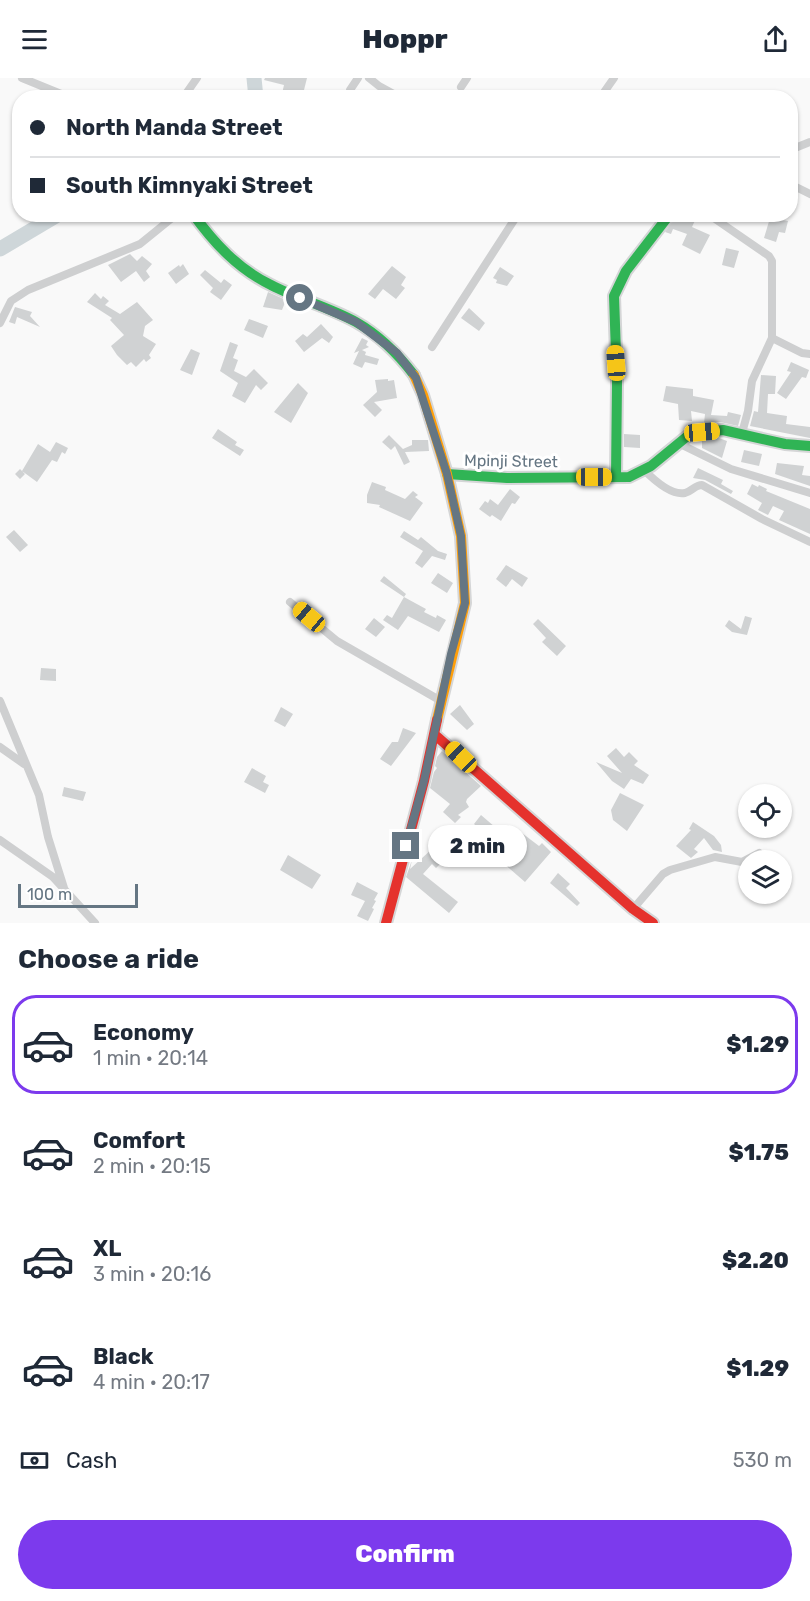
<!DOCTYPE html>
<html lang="en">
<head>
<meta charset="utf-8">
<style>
  :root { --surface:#fff; --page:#f6f6f7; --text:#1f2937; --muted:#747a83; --line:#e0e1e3; --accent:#7c3aed }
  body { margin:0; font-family:Rubik,sans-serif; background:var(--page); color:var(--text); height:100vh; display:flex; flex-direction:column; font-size:22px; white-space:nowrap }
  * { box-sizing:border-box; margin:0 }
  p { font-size:20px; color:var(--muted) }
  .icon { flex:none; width:33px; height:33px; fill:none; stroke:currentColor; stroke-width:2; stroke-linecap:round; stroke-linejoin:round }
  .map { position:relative; height:845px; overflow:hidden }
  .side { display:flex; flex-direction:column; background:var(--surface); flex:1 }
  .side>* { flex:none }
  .top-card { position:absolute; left:12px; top:12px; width:786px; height:132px; border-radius:24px; box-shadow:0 2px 4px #0004; display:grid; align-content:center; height:132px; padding:0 18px; background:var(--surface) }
  .controls { position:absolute; left:738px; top:706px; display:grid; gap:12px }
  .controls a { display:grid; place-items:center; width:54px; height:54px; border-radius:50%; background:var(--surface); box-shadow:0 2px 4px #0004; font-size:30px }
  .scale { position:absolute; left:18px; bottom:15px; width:120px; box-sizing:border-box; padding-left:6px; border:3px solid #657683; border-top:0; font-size:16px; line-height:21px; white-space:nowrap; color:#657683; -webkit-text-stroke:4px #fff; paint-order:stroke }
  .end { position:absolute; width:27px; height:27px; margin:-14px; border:8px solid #657683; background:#fff; box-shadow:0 0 0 3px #fff }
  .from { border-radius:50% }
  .bubble { position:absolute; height:42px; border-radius:21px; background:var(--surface); box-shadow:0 2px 4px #0004; font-size:20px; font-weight:800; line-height:42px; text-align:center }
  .car { position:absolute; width:18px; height:36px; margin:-18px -9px; border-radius:8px; box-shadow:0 0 4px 2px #0007; background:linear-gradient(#f5c518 24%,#345 0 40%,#f5c518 0 76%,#345 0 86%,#f5c518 0) }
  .top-card b { display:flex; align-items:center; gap:21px; height:57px; font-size:22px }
  .top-card b+b { border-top:2px solid var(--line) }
  .top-card i { width:15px; height:15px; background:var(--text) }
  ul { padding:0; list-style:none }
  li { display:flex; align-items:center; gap:18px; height:99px; margin:0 12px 9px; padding:0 6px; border:3px solid transparent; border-radius:24px }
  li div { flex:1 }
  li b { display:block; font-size:22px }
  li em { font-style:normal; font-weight:800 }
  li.current { border-color:var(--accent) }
  li>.icon { width:54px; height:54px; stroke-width:1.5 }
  h2 { padding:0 18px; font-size:27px; line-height:72px }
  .pay { display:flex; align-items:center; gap:15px; height:66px; padding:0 18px; font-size:22px }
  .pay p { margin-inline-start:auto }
  .action { display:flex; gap:12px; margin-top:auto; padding:12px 18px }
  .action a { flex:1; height:69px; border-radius:36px; background:var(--accent); color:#fff; font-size:24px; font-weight:800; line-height:69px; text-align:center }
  header { display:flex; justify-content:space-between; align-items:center; height:78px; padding:0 18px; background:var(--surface); font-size:27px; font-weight:800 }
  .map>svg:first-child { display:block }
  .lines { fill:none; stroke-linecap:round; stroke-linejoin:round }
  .river { stroke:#ced6d9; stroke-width:15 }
  .building { fill:#d0d2d3 }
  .fast-casing { stroke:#d5d6d7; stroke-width:14 }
  .slow-casing { stroke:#d5d6d7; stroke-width:14 }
  .jam-casing { stroke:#d5d6d7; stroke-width:14 }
  .street { stroke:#cecfd0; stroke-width:8 }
  .fast { stroke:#30b455; stroke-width:10 }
  .slow { stroke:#ff9f0a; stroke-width:10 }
  .jam { stroke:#e5322d; stroke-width:10 }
  .route { stroke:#657683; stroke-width:8 }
  .labels { text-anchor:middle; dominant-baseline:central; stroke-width:6; stroke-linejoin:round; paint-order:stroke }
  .street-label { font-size:16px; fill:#657683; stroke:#fff }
</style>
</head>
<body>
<header><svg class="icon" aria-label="menu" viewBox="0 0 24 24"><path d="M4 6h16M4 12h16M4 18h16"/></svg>Hoppr<svg class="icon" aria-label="share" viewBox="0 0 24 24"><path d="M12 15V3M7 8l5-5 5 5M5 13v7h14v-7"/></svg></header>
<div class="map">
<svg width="810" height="845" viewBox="0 0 810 845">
  <rect width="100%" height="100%" fill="#f9f9f9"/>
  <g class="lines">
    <!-- river -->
    <path class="river" d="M254 0 256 20
      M0 171 59 136"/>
  </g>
  <!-- building -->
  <path class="building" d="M265 0H307L302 20H281L284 7 264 2Z
    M677 136 697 138 692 149 710 157 700 176 682 167 687 156 673 151 671 156 665 154Z
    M770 140 788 143 785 155 779 154 776 164 764 160Z
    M726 170 739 173 734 190 722 187Z
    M130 176 137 183 142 178 152 186 146 193 150 199 144 204 136 193 121 204 108 187Z
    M183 186 189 196 176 206 168 195 179 187 180 189Z
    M392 188 406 199 401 207 405 210 396 221 383 211 375 221 368 216Z
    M500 189 514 198 507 208 496 205 497 202 493 200Z
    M205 192 221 205 224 201 232 207 221 222 210 214 213 210 200 197Z
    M268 214 286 222 282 232 263 229Z
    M95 215 101 221 103 218 109 223 105 227 120 236 137 224 153 242 145 248 143 258 156 266 149 277 151 280 146 284 144 281 136 289 131 284 127 287 117 277 111 268 124 257 110 242 112 240 87 224Z
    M15 229 32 234 30 238 40 249 17 239 15 246 9 244Z
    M469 230 485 245 479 253 461 240Z
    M249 241 268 248 263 260 244 252Z
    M321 246 333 259 329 265 322 260 304 274 295 263 303 256 307 259Z
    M362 260 368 263 366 267 369 269 362 272 366 274 365 277 379 281 377 287 365 284 362 290 353 286 359 273 354 275Z
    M230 264 238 267 233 280 238 282 234 293 246 299 254 291 268 305 261 312 256 307 245 325 232 318 238 305 220 293Z
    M191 271 200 275 192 297 180 292Z
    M791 284 809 292 806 300 802 299 786 321 777 315 791 294 787 293Z
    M761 297 776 298 775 316H768L767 335 787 338 786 346 810 349V360L750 348 754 333 758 334Z
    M388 301V303L394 302 397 320 374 324 382 332 375 339 363 327 377 314 375 302Z
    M298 305 308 315 291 345 274 334Z
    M666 308 693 311V318L714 322 711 337 727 338 728 334 741 337 738 348 720 344 704 345 705 336 691 333 692 343 679 342 678 326 663 323Z
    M218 351 237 364 235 367 244 372 240 378 212 360Z
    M624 356 640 357V370L624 369Z
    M389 357 403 371 412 367V362H428L429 373 405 374 410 384 404 387 395 368 391 372 382 364Z
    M719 360 727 363 722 380 702 370V363Z
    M56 364 68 370 65 376 62 374 57 384 52 382 37 404 22 393 25 396 20 401 15 396 20 391 22 393 38 366 50 374Z
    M744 372 762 376 759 388 741 384Z
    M777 385 804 388 802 397 810 398V408L775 396Z
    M698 390 723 402 721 406 733 413 731 416 705 402 693 400Z
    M372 404 386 409 385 412 405 421 413 413 418 417 415 419 423 425 410 443 379 429 380 427 367 425V417Z
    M752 406 758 409 759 407 767 411 766 413 810 431V456L779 442 784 433 773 428 768 437 758 432 762 425 747 416Z
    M510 411 520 419 515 426 512 425 501 443 492 437 490 439 479 431 485 423 488 425 490 421 498 427Z
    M14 452 28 467 20 474 6 459Z
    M404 453 418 462 421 459 438 473 447 476 445 482 432 478 422 490 415 485 423 473 400 459Z
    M506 487 528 500 522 509 512 501 506 509 496 501Z
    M438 495 453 505 447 515 431 505Z
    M384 498 406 516 404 519 426 531 424 534 436 540 437 537 446 542 439 554 408 538 398 552 383 542 387 537 392 540 404 519 380 503Z
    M745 538 752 540 747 557 732 554 725 548 729 542 741 551Z
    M374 540 385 549 376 559 365 551Z
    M538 541 566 568 557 578 542 564 546 560 533 546Z
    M41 590 56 591V603L40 602Z
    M460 627 474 646 467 652 450 636Z
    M281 629 293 636 285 649 274 643Z
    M403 650 416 655 391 688 380 681 392 664H398Z
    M616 670 624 679 629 674 638 683 634 687 649 697 643 706 631 701 624 711 612 703 596 684 622 695 607 678Z
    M442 673 481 708 467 721 466 724 469 729 458 737 461 739 455 745 443 734 450 726 430 710 434 694 437 690 435 688 437 679Z
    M252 690 266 698 263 704 269 707 265 715 244 704Z
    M64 709 86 714 83 723 62 718Z
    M620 715 644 727 627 753 613 742 611 732Z
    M481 737 495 749 497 748 513 759 518 752 539 768 542 765 551 774 525 804 503 785 510 777 486 753 485 755 474 746Z
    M693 744 714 758 721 767 722 774 713 772 704 760 694 771 698 774 691 780 676 768 691 752 689 751Z
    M432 771 445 781 436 790 432 786 423 796 458 824 449 835 406 799 412 782 410 791Z
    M288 777 321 797 312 811 280 792Z
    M558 795 570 806 566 810 580 825 577 828 550 805Z
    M357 804 378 815 374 822 376 823 372 830 374 831 368 843 357 838 365 823 351 817Z"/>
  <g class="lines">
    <!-- fast casing -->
    <g class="fast-casing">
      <path id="fast" d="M193 136C214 165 238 191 271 207 298 221 329 229 356 244 379 257 398 276 414 297
        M447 396 507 400 629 399 651 388 690 356 723 352 785 366 810 368
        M616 399 617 304 614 218 626 193 670 136"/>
    </g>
    <!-- slow casing -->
    <g class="slow-casing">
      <path id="slow" d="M414 297 423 317 447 396 461 458 465 525 437 642"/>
    </g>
    <!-- jam casing -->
    <g class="jam-casing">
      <path id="jam" d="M434 656 633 831 653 845
        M386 845 424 703 437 642"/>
    </g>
    <!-- street -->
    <path class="street" d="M22 0 71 20
      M369 0 379 8 401 20
      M461 9 467 0
      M183 20 197 0
      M350 20V12L358 0
      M600 20 614 0
      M790 72 810 64
      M790 106 810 116
      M708 136 769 178 772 183V260L752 303 748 333 742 355
      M0 245 11 223 28 212 140 166 177 136
      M772 260 802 275 810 276
      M432 269 518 136
      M678 365 731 391 810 415
      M644 392C653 401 671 418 685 415 692 413 695 407 702 407L762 441 810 464
      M290 524 337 563 441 623
      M0 623 39 717 48 759 64 810
      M0 669 24 686
      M0 762 53 799 95 845
      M633 831 663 796 670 792 715 779 742 784 759 775"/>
    <!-- fast -->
    <use href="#fast" class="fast"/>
    <!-- slow -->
    <use href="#slow" class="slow"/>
    <!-- jam -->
    <use href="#jam" class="jam"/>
  </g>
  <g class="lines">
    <!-- route -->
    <path class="route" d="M300 220 356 244 397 275 416 300 447 396 461 458 465 525 451 576 424 703 406 768"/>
  </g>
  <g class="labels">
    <!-- street labels -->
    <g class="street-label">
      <text transform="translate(511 383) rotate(1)">Mpinji Street</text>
    </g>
  </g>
</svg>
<div class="controls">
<a><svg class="icon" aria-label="locate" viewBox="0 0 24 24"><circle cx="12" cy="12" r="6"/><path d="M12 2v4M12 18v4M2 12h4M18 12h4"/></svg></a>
<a><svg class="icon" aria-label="layers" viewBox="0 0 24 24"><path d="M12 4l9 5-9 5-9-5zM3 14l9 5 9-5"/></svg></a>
</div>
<div class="scale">100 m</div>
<i class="end from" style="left:300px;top:220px"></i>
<i class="end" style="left:406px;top:768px"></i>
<div class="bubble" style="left:428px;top:747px;width:99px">2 min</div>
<i class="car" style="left:616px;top:285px;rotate:356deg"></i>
<i class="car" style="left:702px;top:354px;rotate:85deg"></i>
<i class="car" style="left:594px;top:399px;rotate:90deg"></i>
<i class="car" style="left:309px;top:539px;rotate:310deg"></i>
<i class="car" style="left:461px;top:679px;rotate:314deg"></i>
<div class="top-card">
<b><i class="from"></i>North Manda Street</b>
<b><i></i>South Kimnyaki Street</b>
</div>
</div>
<section class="side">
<h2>Choose a ride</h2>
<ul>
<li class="current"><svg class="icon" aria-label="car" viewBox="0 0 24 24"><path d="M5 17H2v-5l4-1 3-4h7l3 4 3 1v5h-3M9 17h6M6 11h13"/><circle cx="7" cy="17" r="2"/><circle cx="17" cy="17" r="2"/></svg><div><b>Economy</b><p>1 min · 20:14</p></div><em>$1.29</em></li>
<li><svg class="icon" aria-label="car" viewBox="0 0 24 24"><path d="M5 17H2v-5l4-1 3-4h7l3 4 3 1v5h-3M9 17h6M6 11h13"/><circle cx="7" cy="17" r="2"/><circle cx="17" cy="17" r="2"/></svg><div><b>Comfort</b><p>2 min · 20:15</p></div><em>$1.75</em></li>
<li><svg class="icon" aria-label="car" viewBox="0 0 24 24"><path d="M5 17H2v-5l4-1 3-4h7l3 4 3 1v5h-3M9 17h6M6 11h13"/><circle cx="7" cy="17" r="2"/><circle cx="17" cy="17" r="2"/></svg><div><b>XL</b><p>3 min · 20:16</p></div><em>$2.20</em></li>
<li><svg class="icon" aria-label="car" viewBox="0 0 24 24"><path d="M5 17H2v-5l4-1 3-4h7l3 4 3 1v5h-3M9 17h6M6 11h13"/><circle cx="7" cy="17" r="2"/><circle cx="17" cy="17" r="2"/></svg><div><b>Black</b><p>4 min · 20:17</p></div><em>$1.29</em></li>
</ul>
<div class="pay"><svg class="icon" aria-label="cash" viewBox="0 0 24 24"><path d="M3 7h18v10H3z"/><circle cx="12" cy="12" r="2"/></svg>Cash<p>530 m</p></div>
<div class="action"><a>Confirm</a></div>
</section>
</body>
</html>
